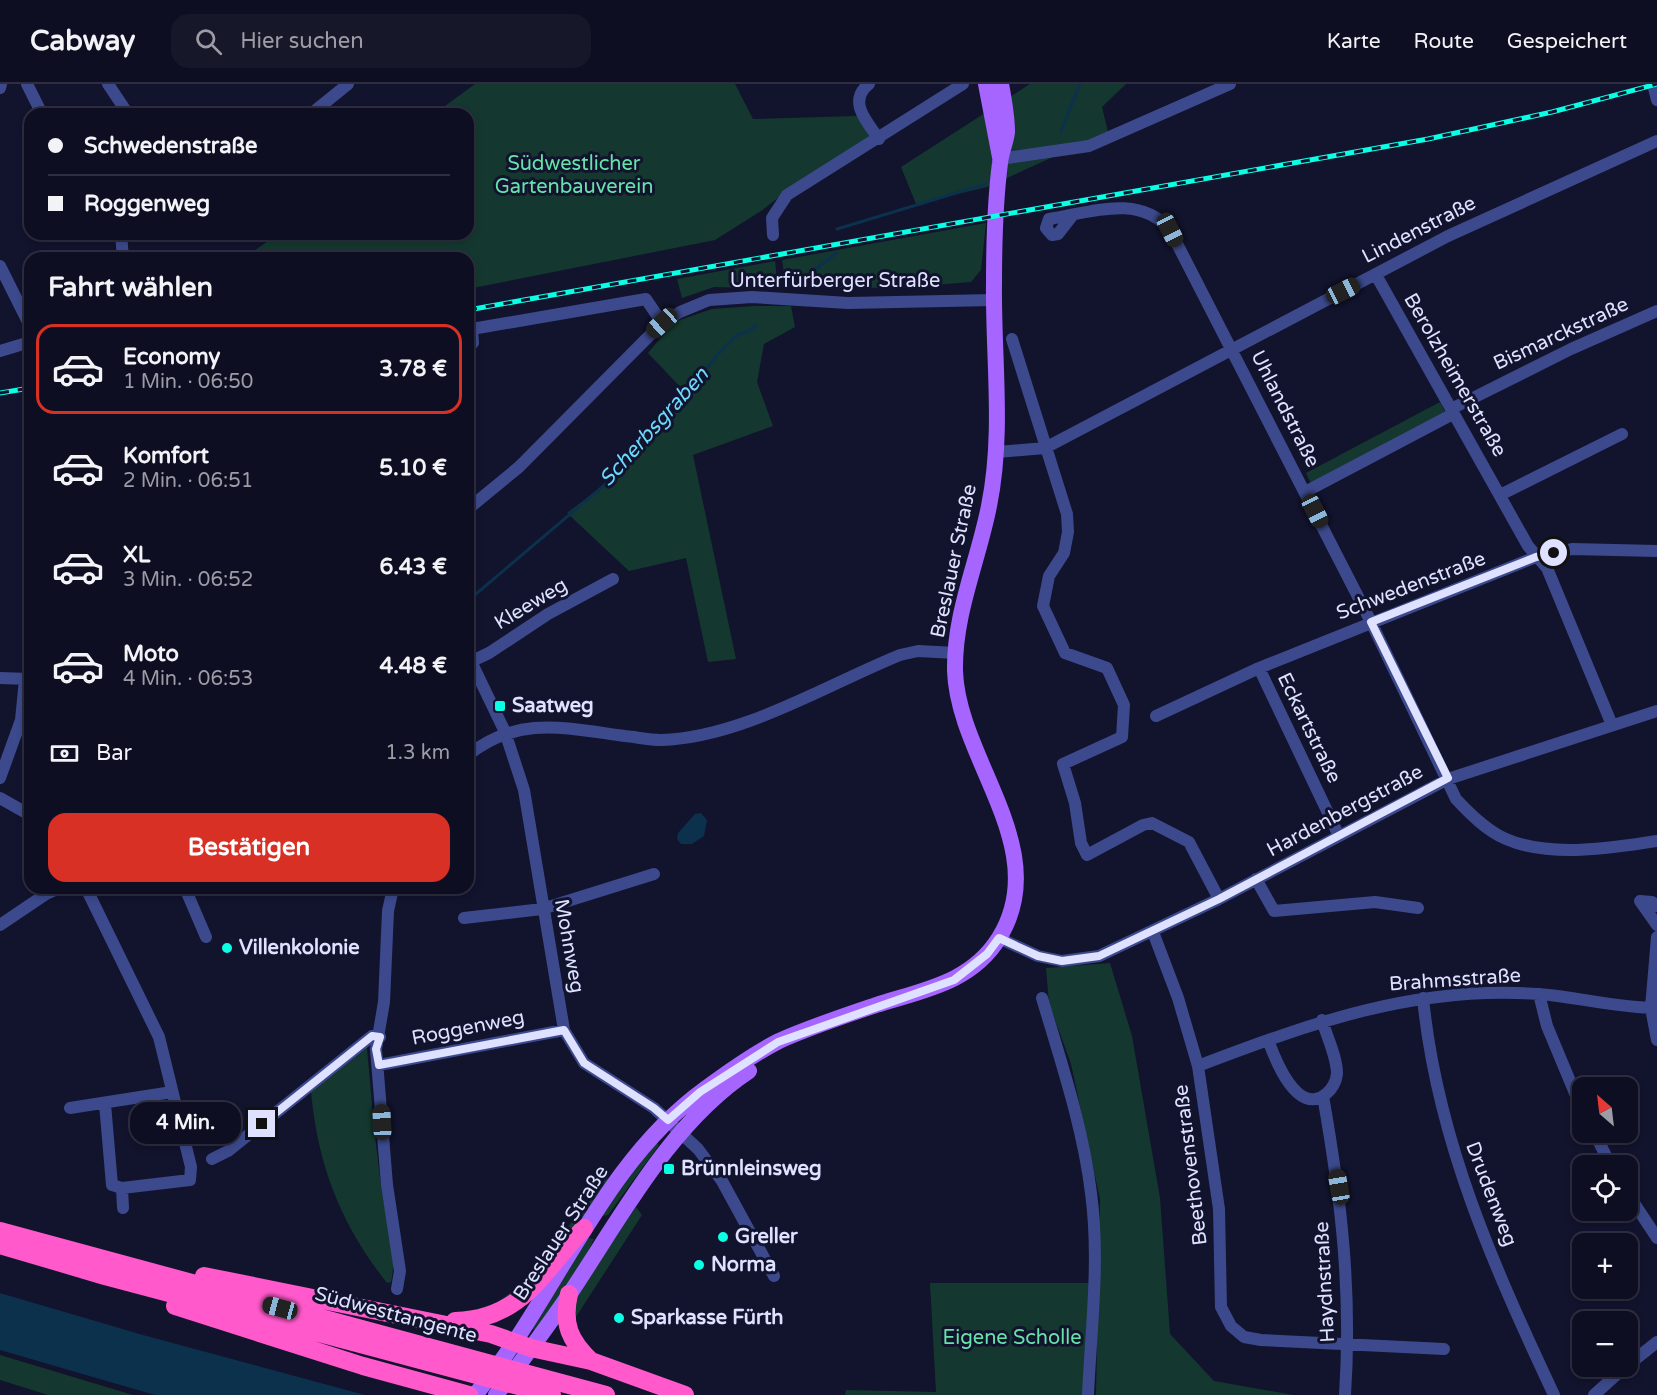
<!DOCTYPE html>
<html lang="de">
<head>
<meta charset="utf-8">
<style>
  :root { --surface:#0e0e22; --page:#17172a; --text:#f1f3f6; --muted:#9b9ca5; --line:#2e2e40; --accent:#d93025 }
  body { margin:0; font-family:"Varela Round",sans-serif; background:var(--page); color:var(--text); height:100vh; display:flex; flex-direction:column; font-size:22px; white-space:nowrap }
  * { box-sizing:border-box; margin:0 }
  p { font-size:20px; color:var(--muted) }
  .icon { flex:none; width:33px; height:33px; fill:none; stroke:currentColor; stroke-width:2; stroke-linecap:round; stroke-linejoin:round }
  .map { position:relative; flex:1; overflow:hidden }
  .sheet { position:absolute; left:24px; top:168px; width:450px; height:642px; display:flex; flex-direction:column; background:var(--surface); border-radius:18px; box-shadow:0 3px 9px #0003,0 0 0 2px var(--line) }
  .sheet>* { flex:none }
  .top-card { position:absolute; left:24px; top:24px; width:450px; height:132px; border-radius:18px; box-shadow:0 3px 9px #0003,0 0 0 2px var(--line); display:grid; align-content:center; height:132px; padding:0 24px; background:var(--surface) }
  .needle { width:39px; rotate:332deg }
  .controls { position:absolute; left:1572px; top:993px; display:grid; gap:12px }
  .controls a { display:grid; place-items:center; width:66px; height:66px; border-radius:12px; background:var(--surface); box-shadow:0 3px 9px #0003,0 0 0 2px var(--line); font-size:30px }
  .end { position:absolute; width:27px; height:27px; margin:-14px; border:8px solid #dee1ff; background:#111; box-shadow:0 0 0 3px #111 }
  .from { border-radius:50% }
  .bubble { position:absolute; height:42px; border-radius:18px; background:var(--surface); box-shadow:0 3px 9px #0003,0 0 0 2px var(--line); font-size:20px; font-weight:800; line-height:42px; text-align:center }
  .car { position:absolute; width:18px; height:36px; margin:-18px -9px; border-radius:8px; box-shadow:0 0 4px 2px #0007; background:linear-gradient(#222 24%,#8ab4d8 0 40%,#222 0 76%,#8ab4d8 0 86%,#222 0) }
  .top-card b { display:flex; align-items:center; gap:21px; height:57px; font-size:22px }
  .top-card b+b { border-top:2px solid var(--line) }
  .top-card i { width:15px; height:15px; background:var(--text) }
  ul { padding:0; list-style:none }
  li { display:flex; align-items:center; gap:18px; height:90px; margin:0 12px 9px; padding:0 12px; border:3px solid transparent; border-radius:18px }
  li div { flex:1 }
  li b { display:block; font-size:22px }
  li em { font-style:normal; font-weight:800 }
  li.selected { border-color:var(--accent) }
  li>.icon { width:54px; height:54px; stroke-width:1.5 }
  h2 { padding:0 24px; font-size:27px; line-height:72px }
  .pay { display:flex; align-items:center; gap:15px; height:66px; padding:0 24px; font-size:22px }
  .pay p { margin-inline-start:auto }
  .cta { display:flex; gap:12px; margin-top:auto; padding:12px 24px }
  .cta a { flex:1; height:69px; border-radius:18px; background:var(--accent); color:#fff; font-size:24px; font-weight:800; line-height:69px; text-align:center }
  header { display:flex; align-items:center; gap:36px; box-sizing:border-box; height:84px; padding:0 30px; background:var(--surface); border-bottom:2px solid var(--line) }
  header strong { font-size:28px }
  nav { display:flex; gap:33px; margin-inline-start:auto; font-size:21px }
  .search { width:420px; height:54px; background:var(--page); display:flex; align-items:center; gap:15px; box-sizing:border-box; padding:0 21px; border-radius:18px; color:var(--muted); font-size:22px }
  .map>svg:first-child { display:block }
  .green { fill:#14382f }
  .water { fill:#0b314d }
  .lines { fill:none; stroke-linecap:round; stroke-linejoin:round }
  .stream { stroke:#0b314d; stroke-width:3 }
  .minor { stroke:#3c4a8d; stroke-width:12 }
  .major { stroke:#a665ff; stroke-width:16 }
  .highway { stroke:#ff59cb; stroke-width:18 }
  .rail-casing { stroke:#0affe5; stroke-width:5 }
  .rail { stroke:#12132d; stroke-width:3; stroke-dasharray:9; stroke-linecap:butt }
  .route { stroke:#dee1ff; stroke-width:8 }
  .poi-dot { fill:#0affe5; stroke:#12132d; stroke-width:2 }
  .labels { text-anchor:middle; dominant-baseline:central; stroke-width:6; stroke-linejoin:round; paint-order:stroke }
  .park-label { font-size:20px; fill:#66e3aa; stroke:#12132d }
  .street-label { font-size:20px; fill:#dee1ff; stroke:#12132d }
  .poi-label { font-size:20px; font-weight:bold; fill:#dee1ff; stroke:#12132d; text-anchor:start }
  .water-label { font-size:21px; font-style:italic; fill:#6cd9ff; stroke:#12132d }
</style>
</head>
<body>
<header>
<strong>Cabway</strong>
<div class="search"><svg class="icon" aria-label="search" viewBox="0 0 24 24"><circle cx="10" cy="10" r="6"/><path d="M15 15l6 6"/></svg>Hier suchen</div>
<nav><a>Karte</a><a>Route</a><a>Gespeichert</a></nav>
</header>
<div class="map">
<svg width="1657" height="1311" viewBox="0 0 1657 1311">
  <rect width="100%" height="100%" fill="#12132d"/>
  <!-- green -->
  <path class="green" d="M475 0H735L753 35 857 32 872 53 796 100 761 127 715 156 468 205V174H244L278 150H468V30H434Z
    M1030 0H1126L1102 23 1108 48 987 103 916 120 901 83Z
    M986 139 981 186 971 198 897 204 786 203 782 176Z
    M775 177 778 205 714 203 682 214 677 195Z
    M754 222H791L795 243 764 260 757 298 773 342 693 371 736 575 708 578 686 474 629 487 567 429 601 403 686 309 648 269 674 238 712 225Z
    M1440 318 1446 330 1311 400 1306 389Z
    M1110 879 1132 952 1160 1114 1170 1250 1214 1297 1294 1311H1096L1100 1115 1071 980 1049 919 1046 884Z
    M367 964C371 1010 375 1056 381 1102 385 1133 398 1168 391 1198L387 1199C341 1141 318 1082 311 1008Z
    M655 1058 659 1061 608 1131 602 1132 607 1119Z
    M607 1093 609 1098 535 1197 495 1220C543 1188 569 1136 607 1093Z
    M636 1123 642 1131 572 1239V1218Z
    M588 1154 594 1155 580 1183 540 1247 532 1245Z
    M930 1199H1090V1311H845L846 1306 936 1308Z
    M0 1271 133 1311H48L0 1296Z"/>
  <!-- water -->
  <path class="water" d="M701 729 707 736 704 752 692 760H681L677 755 678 749 695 730Z
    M0 1209 143 1251 365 1311H155L0 1266Z"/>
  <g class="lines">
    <!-- stream -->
    <path class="stream" d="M1061 47 1080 0
      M837 145 986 100
      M796 201 836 169
      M470 515 614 393 681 320 690 304 720 268 736 252 751 246 756 241"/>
    <!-- minor -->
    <path class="minor" d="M27 0 42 30
      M108 0 128 30
      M869 0C847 17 867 38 879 55
      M1653 0 1657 16
      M0 4 1 0
      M311 30 348 0
      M1000 75 1089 62 1230 0
      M1072 132 1058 150 1052 151 1046 144 1049 135C1089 129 1139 109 1170 146L1371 538 1456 715C1470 730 1487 747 1506 755 1549 774 1613 764 1657 757
      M121 150 123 174
      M773 151 772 134 787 111 963 0
      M0 182 30 242
      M1376 191 1528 462 1547 484 1612 641
      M468 243 472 245 646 215 662 239
      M1012 255 1067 430 1068 448 1064 469 1049 492 1043 522 1065 569 1107 584 1124 621 1122 653 1063 680 1075 719 1081 759 1087 771 1143 741 1152 739 1189 758 1219 815
      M468 259H473L472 245
      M0 267 30 258
      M1451 325 1571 265 1657 227
      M997 368 1045 364 1448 152 1657 57
      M1305 408 1453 330
      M1500 411 1622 350
      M468 425 519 383 662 239 680 228 709 216 752 213 848 219 994 216
      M468 571 505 648 524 706 564 946 584 979 654 1024 698 1065 722 1097 774 1192
      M470 578 489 569 548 530 613 495
      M1259 584 1339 752
      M0 594 30 595
      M1156 632 1259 584 1536 473 1572 465 1657 467
      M468 671C519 631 565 644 625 652 636 653 649 656 661 656 741 654 826 601 900 571L918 567 956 569
      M0 694 21 636 25 595
      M0 714 30 731
      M1256 795 1274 827 1375 818 1418 824
      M86 804 159 953 191 1083 190 1096 122 1104
      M185 804 206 853
      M393 804 388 827 384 918 376 965 387 1101 400 1187 397 1205
      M1657 822 1652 818 1640 817 1657 841
      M464 834 542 825 654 790
      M0 841 46 810 59 804
      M1153 848 1178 914 1198 982 1219 1125 1221 1223 1231 1242 1244 1253 1261 1256 1444 1265
      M1657 853 1651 924 1657 956
      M999 854 1038 872 1062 877 1099 872 1219 815 1448 695 1657 627
      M1539 910 1547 942 1582 1026
      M1042 914C1061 978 1083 1043 1091 1109 1100 1176 1091 1244 1088 1311
      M1423 914C1437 1056 1494 1183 1554 1311
      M1268 956C1275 975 1297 1033 1326 1010 1332 1005 1336 998 1337 990 1337 973 1327 953 1322 936
      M379 981 564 946
      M1198 982C1311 939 1416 901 1539 910 1578 913 1618 924 1657 924
      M1323 1012C1341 1114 1352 1207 1345 1311
      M105 1020 112 1101 122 1104 123 1124
      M70 1024 172 1008
      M1594 1048 1611 1082
      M212 1075 228 1067 372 952 380 953
      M1628 1110 1657 1154
      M1628 1281 1657 1258
      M1594 1311 1626 1282"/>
    <!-- major -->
    <path class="major" d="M986 0 1000 73
      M475 1311C557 1214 599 1082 705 1005 728 988 753 970 779 957 810 943 844 932 876 921 923 906 971 899 999 854 1054 765 958 676 955 587 954 529 978 478 989 422 1004 348 993 274 994 199 994 159 995 118 1000 79 1001 68 1006 58 1007 48 1007 32 1004 16 1001 0
      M496 1311C521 1278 546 1245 569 1211 620 1135 670 1039 749 987"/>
    <!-- highway -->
    <path class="highway" d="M0 1147 606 1311
      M0 1161 105 1192 552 1311
      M204 1192 491 1250 531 1264 591 1277 685 1311
      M569 1210C562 1240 570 1257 591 1277
      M175 1222 363 1282 469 1311
      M455 1237C523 1235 543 1187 584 1144"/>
    <!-- rail casing -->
    <g class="rail-casing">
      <path id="rail" d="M468 226 1428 55 1552 28 1657 0
        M0 309 30 304"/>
    </g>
    <!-- rail -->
    <use href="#rail" class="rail"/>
  </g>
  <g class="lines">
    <!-- route -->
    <path class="route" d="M262 1040 372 952 380 953 376 965 379 981 564 946 584 979 654 1024 668 1036 700 1008 778 958 954 896 987 870 999 854 1038 872 1062 877 1099 872 1219 815 1448 694 1371 538 1536 473 1554 469"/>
  </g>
  <!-- markers -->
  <g class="poi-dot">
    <rect x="494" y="616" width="12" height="12" rx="3"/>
    <circle cx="227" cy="864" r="6"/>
    <rect x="663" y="1079" width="12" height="12" rx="3"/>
    <circle cx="723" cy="1153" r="6"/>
    <circle cx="699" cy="1181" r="6"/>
    <circle cx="619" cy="1234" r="6"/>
  </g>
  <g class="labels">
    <!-- park labels -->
    <g class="park-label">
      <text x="574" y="80">Südwestlicher<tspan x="574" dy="23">Gartenbauverein</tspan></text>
      <text x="1012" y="1254">Eigene Scholle</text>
    </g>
    <!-- street labels -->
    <g class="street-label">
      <text transform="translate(1419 146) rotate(-27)">Lindenstraße</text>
      <text x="835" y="197">Unterfürberger Straße</text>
      <text transform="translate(1561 250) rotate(-25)">Bismarckstraße</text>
      <text transform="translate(1455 291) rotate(60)">Berolzheimerstraße</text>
      <text transform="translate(1285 325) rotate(63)">Uhlandstraße</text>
      <text transform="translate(954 477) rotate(-78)">Breslauer Straße</text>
      <text transform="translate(1411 502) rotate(-21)">Schwedenstraße</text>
      <text transform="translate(531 520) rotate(-31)">Kleeweg</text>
      <text transform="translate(1309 644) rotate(64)">Eckartstraße</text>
      <text transform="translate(1345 727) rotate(-28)">Hardenbergstraße</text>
      <text transform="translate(569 862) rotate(80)">Mohnweg</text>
      <text transform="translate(1455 896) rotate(-4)">Brahmsstraße</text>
      <text transform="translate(468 944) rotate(-11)">Roggenweg</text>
      <text transform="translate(1191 1081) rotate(-97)">Beethovenstraße</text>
      <text transform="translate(1491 1110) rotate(69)">Drudenweg</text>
      <text transform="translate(561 1149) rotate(-57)">Breslauer Straße</text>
      <text transform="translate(1325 1198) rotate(-93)">Haydnstraße</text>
      <text transform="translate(396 1231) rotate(15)">Südwesttangente</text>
    </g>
    <!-- poi labels -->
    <g class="poi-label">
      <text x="512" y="622">Saatweg</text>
      <text x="239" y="864">Villenkolonie</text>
      <text x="681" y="1085">Brünnleinsweg</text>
      <text x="735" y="1153">Greller</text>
      <text x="711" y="1181">Norma</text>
      <text x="631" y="1234">Sparkasse Fürth</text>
    </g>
    <!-- water labels -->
    <g class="water-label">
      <text transform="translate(654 343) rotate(-48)">Scherbsgraben</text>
    </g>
  </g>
</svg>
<div class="controls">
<a><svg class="needle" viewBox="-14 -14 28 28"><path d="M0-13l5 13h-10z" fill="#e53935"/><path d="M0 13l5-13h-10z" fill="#9b9ca5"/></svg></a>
<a><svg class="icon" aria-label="locate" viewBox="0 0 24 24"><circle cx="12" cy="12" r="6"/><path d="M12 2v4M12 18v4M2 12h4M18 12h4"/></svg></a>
<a>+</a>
<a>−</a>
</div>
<i class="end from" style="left:1554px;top:469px"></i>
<i class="end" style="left:262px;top:1040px"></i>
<div class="bubble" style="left:130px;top:1018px;width:111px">4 Min.</div>
<i class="car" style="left:1170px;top:146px;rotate:153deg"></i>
<i class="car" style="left:1343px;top:207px;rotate:63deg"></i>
<i class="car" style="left:662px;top:239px;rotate:228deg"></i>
<i class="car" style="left:1315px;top:427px;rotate:153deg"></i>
<i class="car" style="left:382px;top:1038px;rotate:357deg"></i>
<i class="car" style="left:1339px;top:1103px;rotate:350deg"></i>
<i class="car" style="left:280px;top:1224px;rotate:285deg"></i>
<div class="top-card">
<b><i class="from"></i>Schwedenstraße</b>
<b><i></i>Roggenweg</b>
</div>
<section class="sheet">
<h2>Fahrt wählen</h2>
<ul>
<li class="selected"><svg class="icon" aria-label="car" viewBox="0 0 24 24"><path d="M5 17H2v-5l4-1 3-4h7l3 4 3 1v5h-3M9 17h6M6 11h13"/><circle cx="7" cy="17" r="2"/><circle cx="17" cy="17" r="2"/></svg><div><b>Economy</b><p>1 Min. · 06:50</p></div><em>3.78 €</em></li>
<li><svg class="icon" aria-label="car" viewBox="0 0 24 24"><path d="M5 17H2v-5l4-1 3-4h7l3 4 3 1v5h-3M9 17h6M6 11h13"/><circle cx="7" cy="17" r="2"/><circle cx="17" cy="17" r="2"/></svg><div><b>Komfort</b><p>2 Min. · 06:51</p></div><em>5.10 €</em></li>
<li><svg class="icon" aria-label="car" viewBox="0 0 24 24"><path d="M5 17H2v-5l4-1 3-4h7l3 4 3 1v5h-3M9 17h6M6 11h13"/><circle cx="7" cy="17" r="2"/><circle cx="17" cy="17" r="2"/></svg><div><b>XL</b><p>3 Min. · 06:52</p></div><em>6.43 €</em></li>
<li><svg class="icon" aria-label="car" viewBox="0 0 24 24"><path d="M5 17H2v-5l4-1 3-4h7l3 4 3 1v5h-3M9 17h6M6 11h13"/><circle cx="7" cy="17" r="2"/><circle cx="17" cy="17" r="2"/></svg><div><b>Moto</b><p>4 Min. · 06:53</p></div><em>4.48 €</em></li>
</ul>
<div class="pay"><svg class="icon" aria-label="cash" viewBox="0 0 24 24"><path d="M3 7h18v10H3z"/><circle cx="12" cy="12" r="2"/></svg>Bar<p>1.3 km</p></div>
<div class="cta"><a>Bestätigen</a></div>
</section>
</div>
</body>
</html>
